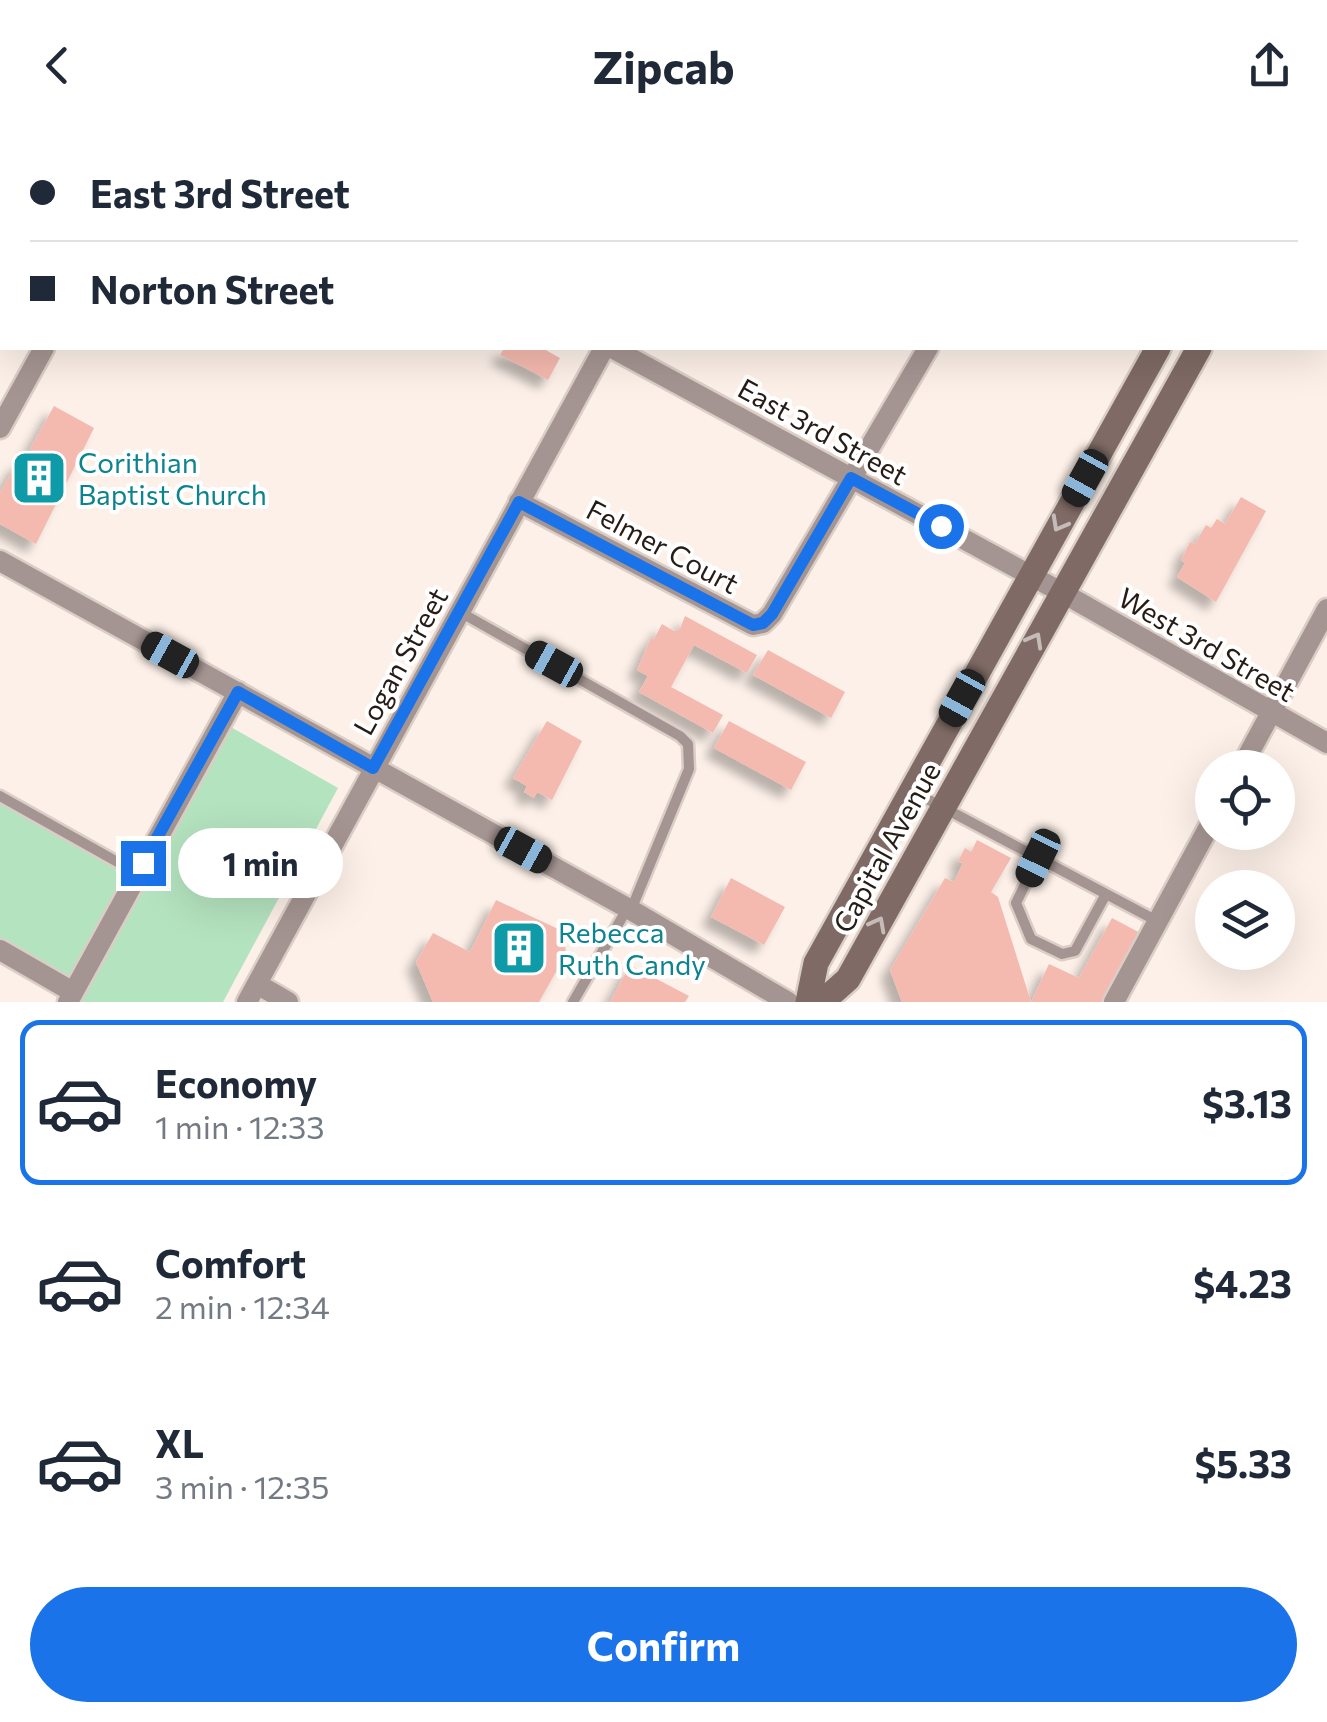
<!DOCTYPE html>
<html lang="en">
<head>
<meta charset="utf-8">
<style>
  :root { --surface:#fff; --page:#f6f6f7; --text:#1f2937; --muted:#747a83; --line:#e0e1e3; --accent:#1a73e8 }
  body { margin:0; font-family:Commissioner,sans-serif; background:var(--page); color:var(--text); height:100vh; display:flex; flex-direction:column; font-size:38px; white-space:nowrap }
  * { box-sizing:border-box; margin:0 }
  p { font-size:32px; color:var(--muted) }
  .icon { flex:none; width:55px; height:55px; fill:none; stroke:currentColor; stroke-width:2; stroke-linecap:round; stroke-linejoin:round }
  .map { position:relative; height:872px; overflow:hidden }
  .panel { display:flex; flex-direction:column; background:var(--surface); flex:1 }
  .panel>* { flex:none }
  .banner { position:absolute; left:0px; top:0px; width:1328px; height:220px; box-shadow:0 10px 40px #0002; display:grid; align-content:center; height:220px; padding:0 30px; background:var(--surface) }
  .controls { position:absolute; left:1195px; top:620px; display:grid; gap:20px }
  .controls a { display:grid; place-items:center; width:100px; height:100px; border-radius:50%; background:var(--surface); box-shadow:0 10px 40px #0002; font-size:50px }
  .end { position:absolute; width:45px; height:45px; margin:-22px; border:12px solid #1a73e8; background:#fff; box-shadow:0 0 0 5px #fff }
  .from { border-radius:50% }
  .bubble { position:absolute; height:70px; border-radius:35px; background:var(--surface); box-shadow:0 10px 40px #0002; font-size:32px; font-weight:700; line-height:70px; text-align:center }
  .car { position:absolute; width:30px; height:60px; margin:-30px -15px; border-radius:12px; box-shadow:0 0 8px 2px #0007; background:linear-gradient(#222 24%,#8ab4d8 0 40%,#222 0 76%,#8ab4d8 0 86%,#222 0) }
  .banner b { display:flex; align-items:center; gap:35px; height:95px; font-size:38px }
  .banner b+b { border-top:2px solid var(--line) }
  .banner i { width:25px; height:25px; background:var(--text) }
  ul { padding:18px 0 0; list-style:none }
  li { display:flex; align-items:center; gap:30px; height:165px; margin:0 20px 15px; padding:0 10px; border:5px solid transparent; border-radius:20px }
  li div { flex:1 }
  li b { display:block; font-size:38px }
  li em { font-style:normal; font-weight:700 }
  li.on { border-color:var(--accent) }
  li>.icon { width:90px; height:90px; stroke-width:1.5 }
  .button { display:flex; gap:20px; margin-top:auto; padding:20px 30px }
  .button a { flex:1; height:115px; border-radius:60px; background:var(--accent); color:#fff; font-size:40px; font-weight:700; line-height:115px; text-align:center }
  header { display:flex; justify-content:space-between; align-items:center; height:130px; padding:0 30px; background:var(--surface); font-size:45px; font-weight:700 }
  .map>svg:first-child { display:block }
  .green { fill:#b4e3bf }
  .building { fill:#f4b9af; filter:url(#shadow) }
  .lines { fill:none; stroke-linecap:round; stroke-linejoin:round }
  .service-casing { stroke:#dacec6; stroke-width:15 }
  .minor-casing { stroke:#dacec6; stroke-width:25 }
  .secondary-casing { stroke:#dacec6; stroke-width:30 }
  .service { stroke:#a59592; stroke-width:10 }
  .minor { stroke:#a59592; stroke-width:20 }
  .secondary { stroke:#7f6a65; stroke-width:25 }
  .oneway { stroke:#c5bcba }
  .route { stroke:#1a73e8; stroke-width:12 }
  .labels { text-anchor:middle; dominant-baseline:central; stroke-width:8; stroke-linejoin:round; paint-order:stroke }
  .street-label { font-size:28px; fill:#261c15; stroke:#fff }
  .culture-label { font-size:28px; fill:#0d838f; stroke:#fff; text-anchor:start }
</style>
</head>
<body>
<header><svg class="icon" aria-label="back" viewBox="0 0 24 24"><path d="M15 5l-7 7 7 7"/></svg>Zipcab<svg class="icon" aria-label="share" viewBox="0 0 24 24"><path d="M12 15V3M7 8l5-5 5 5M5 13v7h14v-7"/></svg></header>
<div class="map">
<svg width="1327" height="872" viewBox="0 0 1327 872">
  <defs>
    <filter id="shadow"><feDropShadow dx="-9" dy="9" stdDeviation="5" flood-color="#0004"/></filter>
  </defs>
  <rect width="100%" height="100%" fill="#fcf0e8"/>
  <!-- green -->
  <path class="green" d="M229 596 338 658 223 872H76Z
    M0 673 129 746 70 854 0 811Z"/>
  <!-- building -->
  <path class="building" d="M504 218H542L560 228 548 250 500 225Z
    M54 276 94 298 36 414 0 394V363L17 333 41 325 30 319Z
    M1241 367 1266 381 1216 472 1177 447 1185 433 1181 430 1190 412 1195 414 1206 395 1211 398 1217 389 1225 394Z
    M685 486 757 525 747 543 694 515 671 557 723 585 713 603 639 562 648 546 637 540 651 508 654 509 662 494 674 501 680 499Z
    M768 520 845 562 831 588 753 545Z
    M547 591 582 611 552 670 537 662 534 668 524 662 527 656 513 648Z
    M729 591 806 632 791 660 714 618Z
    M977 710 1011 728 991 762 998 767 1031 872H902L890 840 945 748 954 752 963 733 958 731 965 718 971 722Z
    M731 748 785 777 764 815 711 787Z
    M496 770 571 805 565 815 566 824 539 872H433L416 832 433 803 470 822Z
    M1112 788 1144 805 1107 872H1031L1049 834 1079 848Z
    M630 835 689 866 685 872H610Z"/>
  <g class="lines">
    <!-- service casing -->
    <g class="service-casing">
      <path id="service" d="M460 482 680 606 688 614 689 639 631 780
        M912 661 1157 791
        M0 666 137 743
        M1038 728 1016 773 1031 809 1062 824 1075 821 1106 764
        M573 872 627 779"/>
    </g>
    <!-- minor casing -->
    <g class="minor-casing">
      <path id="minor" d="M213 0 217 2
        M917 0 921 2
        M162 2 163 0
        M440 2 442 0
        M722 2 724 0
        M1325 34 1327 35
        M0 158 2 159
        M612 218 1061 462 1327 613
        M0 298 44 218
        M519 372 753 495 763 493 772 484 928 218
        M0 431 631 780 788 872
        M1241 638 1327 479
        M0 820 73 862
        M257 854 288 872
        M68 872 238 562
        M247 872 604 218
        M1114 872 1212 691"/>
    </g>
    <!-- secondary casing -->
    <g class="secondary-casing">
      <path id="secondary" d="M1276 2 1277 0
        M1317 2 1318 0
        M808 872 816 833 1158 218
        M822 872 848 849 1199 218"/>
    </g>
    <!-- service -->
    <use href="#service" class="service"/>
    <!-- minor -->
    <use href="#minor" class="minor"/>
    <!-- secondary -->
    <use href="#secondary" class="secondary"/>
  </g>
  <!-- one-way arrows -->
  <defs><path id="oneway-chevron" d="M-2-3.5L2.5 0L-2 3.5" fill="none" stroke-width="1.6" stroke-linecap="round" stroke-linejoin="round" transform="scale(2.5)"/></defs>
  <g class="oneway">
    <use href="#oneway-chevron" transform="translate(1059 394) rotate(119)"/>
    <use href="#oneway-chevron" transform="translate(1035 510) rotate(-61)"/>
    <use href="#oneway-chevron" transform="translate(878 794) rotate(-62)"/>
  </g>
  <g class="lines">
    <!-- route -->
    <path class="route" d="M143 733 238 562 373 638 519 372 753 495 763 493 772 484 851 348 941 396"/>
  </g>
  <!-- icons -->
  <defs>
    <g id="building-square" transform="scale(2.875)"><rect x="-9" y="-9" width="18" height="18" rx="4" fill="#0f9aa8" stroke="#fff"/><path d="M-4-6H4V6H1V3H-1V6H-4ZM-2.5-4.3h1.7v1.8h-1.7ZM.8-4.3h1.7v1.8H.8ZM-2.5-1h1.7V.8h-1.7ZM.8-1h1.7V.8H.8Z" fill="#fff"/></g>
  </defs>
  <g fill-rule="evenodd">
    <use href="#building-square" x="39" y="348"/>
    <use href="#building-square" x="519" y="818"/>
  </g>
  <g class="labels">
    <!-- street labels -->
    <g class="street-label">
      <text transform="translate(823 301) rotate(29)">East 3rd Street</text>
      <text transform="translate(663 416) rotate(28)">Felmer Court</text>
      <text transform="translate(1207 514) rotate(30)">West 3rd Street</text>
      <text transform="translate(400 531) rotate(-61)">Logan Street</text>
      <text transform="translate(886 717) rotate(-61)">Capital Avenue</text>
    </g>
    <!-- culture labels -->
    <g class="culture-label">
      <text x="78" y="332">Corithian<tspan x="78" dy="32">Baptist Church</tspan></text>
      <text x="558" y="802">Rebecca<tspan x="558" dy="32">Ruth Candy</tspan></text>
    </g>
  </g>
</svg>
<div class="controls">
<a><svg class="icon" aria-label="locate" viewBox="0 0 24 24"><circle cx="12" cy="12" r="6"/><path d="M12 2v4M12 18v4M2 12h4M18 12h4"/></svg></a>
<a><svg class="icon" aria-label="layers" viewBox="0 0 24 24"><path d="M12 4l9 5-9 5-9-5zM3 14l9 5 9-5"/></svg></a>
</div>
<i class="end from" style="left:941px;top:396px"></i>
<i class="end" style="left:143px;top:733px"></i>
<div class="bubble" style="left:178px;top:698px;width:165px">1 min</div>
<i class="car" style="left:1085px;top:348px;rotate:209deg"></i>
<i class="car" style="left:170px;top:525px;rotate:299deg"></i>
<i class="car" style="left:554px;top:534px;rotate:299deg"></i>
<i class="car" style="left:962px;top:568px;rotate:209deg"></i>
<i class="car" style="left:523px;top:720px;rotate:119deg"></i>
<i class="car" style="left:1038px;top:728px;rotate:206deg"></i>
<div class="banner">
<b><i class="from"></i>East 3rd Street</b>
<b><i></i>Norton Street</b>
</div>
</div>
<section class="panel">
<ul>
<li class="on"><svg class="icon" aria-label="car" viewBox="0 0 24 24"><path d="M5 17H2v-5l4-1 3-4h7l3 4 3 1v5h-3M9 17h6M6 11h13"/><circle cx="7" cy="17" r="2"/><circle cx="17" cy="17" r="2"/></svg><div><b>Economy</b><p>1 min · 12:33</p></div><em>$3.13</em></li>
<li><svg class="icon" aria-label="car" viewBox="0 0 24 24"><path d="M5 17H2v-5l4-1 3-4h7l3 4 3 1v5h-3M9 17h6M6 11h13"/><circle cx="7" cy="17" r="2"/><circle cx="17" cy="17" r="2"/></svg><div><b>Comfort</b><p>2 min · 12:34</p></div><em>$4.23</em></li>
<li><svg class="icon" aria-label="car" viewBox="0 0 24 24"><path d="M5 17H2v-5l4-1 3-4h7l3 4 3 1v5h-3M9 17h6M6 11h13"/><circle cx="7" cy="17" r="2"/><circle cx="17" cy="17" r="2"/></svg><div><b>XL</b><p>3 min · 12:35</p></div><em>$5.33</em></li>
</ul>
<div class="button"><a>Confirm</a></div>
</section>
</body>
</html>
